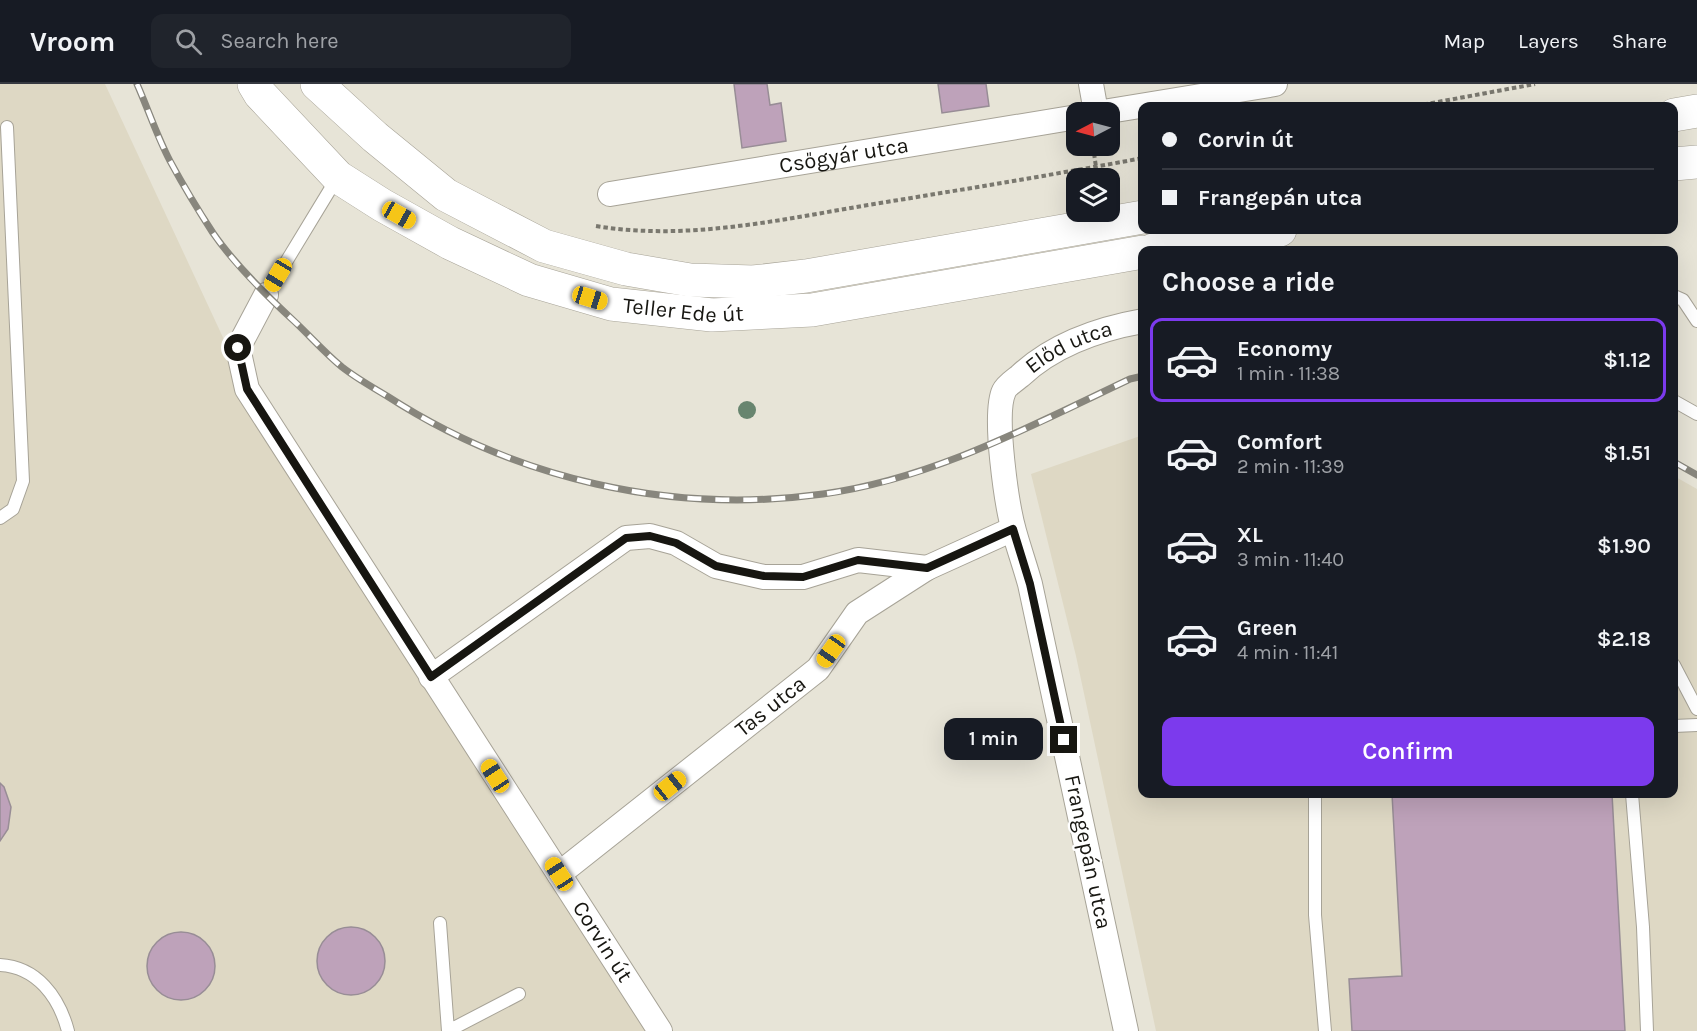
<!DOCTYPE html>
<html lang="en">
<head>
<meta charset="utf-8">
<style>
  :root { --surface:#171b24; --page:#20242c; --text:#f1f3f6; --muted:#9ea1a6; --line:#363941; --accent:#7c3aed }
  body { margin:0; font-family:Karla,sans-serif; background:var(--page); color:var(--text); height:100vh; display:flex; flex-direction:column; font-size:22px; white-space:nowrap }
  * { box-sizing:border-box; margin:0 }
  p { font-size:20px; color:var(--muted) }
  .icon { flex:none; width:33px; height:33px; fill:none; stroke:currentColor; stroke-width:2; stroke-linecap:round; stroke-linejoin:round }
  .map { position:relative; flex:1; overflow:hidden }
  .details { position:absolute; left:1138px; top:162px; width:540px; height:552px; display:flex; flex-direction:column; background:var(--surface); border-radius:12px; box-shadow:0 6px 24px #0002 }
  .details>* { flex:none }
  .banner { position:absolute; left:1138px; top:18px; width:540px; height:132px; border-radius:12px; box-shadow:0 6px 24px #0002; display:grid; align-content:center; height:132px; padding:0 24px; background:var(--surface) }
  .needle { width:39px; rotate:264deg }
  .buttons { position:absolute; left:1066px; top:18px; display:grid; gap:12px }
  .buttons a { display:grid; place-items:center; width:54px; height:54px; border-radius:12px; background:var(--surface); box-shadow:0 6px 24px #0002; font-size:30px }
  .end { position:absolute; width:27px; height:27px; margin:-14px; border:8px solid #171611; background:#fff; box-shadow:0 0 0 3px #fff }
  .from { border-radius:50% }
  .bubble { position:absolute; height:42px; border-radius:12px; background:var(--surface); box-shadow:0 6px 24px #0002; font-size:20px; font-weight:600; line-height:42px; text-align:center }
  .car { position:absolute; width:18px; height:36px; margin:-18px -9px; border-radius:8px; box-shadow:0 0 4px 2px #0007; background:linear-gradient(#f5c518 24%,#345 0 40%,#f5c518 0 76%,#345 0 86%,#f5c518 0) }
  .banner b { display:flex; align-items:center; gap:21px; height:57px; font-size:22px }
  .banner b+b { border-top:2px solid var(--line) }
  .banner i { width:15px; height:15px; background:var(--text) }
  ul { padding:0; list-style:none }
  li { display:flex; align-items:center; gap:18px; height:84px; margin:0 12px 9px; padding:0 12px; border:3px solid transparent; border-radius:12px }
  li div { flex:1 }
  li b { display:block; font-size:22px }
  li em { font-style:normal; font-weight:600 }
  li.active { border-color:var(--accent) }
  li>.icon { width:54px; height:54px; stroke-width:1.5 }
  h2 { padding:0 24px; font-size:27px; line-height:72px }
  .cta { display:flex; gap:12px; margin-top:auto; padding:12px 24px }
  .cta a { flex:1; height:69px; border-radius:12px; background:var(--accent); color:#fff; font-size:24px; font-weight:600; line-height:69px; text-align:center }
  header { display:flex; align-items:center; gap:36px; box-sizing:border-box; height:84px; padding:0 30px; background:var(--surface); border-bottom:2px solid var(--line) }
  header strong { font-size:28px }
  nav { display:flex; gap:33px; margin-inline-start:auto; font-size:21px }
  .search { width:420px; height:54px; background:var(--page); display:flex; align-items:center; gap:15px; box-sizing:border-box; padding:0 21px; border-radius:12px; color:var(--muted); font-size:22px }
  .map>svg:first-child { display:block }
  .built { fill:#ded8c4 }
  .building { fill:#bea2ba; stroke:#988d96; stroke-width:1.5 }
  .lines { fill:none; stroke-linecap:round; stroke-linejoin:round }
  .service-casing { stroke:#a7a397; stroke-width:14 }
  .minor-casing { stroke:#a7a397; stroke-width:26 }
  .secondary-casing { stroke:#a7a397; stroke-width:34 }
  .path { stroke:#7a786f; stroke-width:4; stroke-dasharray:4.5 3; stroke-linecap:butt }
  .service { stroke:#fff; stroke-width:12 }
  .minor { stroke:#fff; stroke-width:24 }
  .secondary { stroke:#fff; stroke-width:33 }
  .rail-casing { stroke:#88867d; stroke-width:7 }
  .rail { stroke:#fff; stroke-width:4.5; stroke-dasharray:14; stroke-linecap:butt }
  .tree { fill:#68856f }
  .route { stroke:#171611; stroke-width:8 }
  .labels { text-anchor:middle; dominant-baseline:central; stroke-width:4.5; stroke-linejoin:round; paint-order:stroke }
  .street-label { font-size:22px; fill:#171611; stroke:#fff }
</style>
</head>
<body>
<header>
<strong>Vroom</strong>
<div class="search"><svg class="icon" aria-label="search" viewBox="0 0 24 24"><circle cx="10" cy="10" r="6"/><path d="M15 15l6 6"/></svg>Search here</div>
<nav><a>Map</a><a>Layers</a><a>Share</a></nav>
</header>
<div class="map">
<svg width="1697" height="947" viewBox="0 0 1697 947">
  <rect width="100%" height="100%" fill="#e7e4d7"/>
  <!-- built -->
  <path class="built" d="M0 0H105L247 305 660 947H0Z
    M1143 351V710H1674V392L1697 405V947H1156L1076 572 1031 390Z"/>
  <!-- building -->
  <path class="building" d="M734 0H767L770 21 781 19 786 57 742 64Z
    M938 0H986L989 22 942 29Z
    M0 699 4 703 11 723 8 745 0 757Z
    M1392 710H1612L1625 947H1352L1349 895 1402 892Z
    M317 877a34 34 0 1 1 68 0a34 34 0 1 1-68 0Z
    M147 882a34 34 0 1 1 68 0a34 34 0 1 1-68 0Z"/>
  <g class="lines">
    <!-- service casing -->
    <g class="service-casing">
      <path id="service" d="M266 211 337 94
        M1674 212 1683 216 1697 237
        M1674 317 1697 330
        M0 434 13 425 23 397 7 43
        M1674 581 1697 625
        M1674 642 1697 641
        M1315 710V831L1325 947
        M1632 710 1643 843 1647 947
        M440 839 448 947
        M0 881C37 883 59 913 68 947
        M448 947 519 910"/>
    </g>
    <!-- minor casing -->
    <g class="minor-casing">
      <g id="minor">
        <path d="M1091 0 1096 28"/>
        <path d="M1103 28 1275 0"/>
        <path id="s1" d="M610 110 1077 33"/>
        <path id="s2" d="M266 211 238 264 247 305 660 947"/>
        <path d="M431 593 626 454 650 452 676 459 716 482 764 493H803L858 476 927 484"/>
        <path id="s3" d="M559 790 818 585 857 529 927 484 1013 445"/>
        <path id="s4" d="M1126 947 1030 500C1025 482 1019 465 1014 447 1007 422 993 330 1004 307 1006 302 1015 296 1020 292 1054 260 1098 245 1143 237"/>
      </g>
    </g>
    <!-- secondary casing -->
    <g class="secondary-casing">
      <g id="secondary">
        <path id="s5" d="M254 0 260 10 338 93 382 121 450 159 529 196 611 220 712 231 812 226 1143 168"/>
        <path d="M317 0 375 53 446 111 544 162 626 185 690 196 753 198 806 192 1143 133"/>
        <path d="M1674 31 1697 27"/>
        <path d="M1674 80 1697 78"/>
        <path d="M1153 166 1280 146"/>
      </g>
    </g>
    <!-- path -->
    <path class="path" d="M1416 22 1535 0
      M1093 62 1096 83
      M596 142C686 157 779 136 868 121 960 106 1052 91 1143 74"/>
    <!-- service -->
    <use href="#service" class="service"/>
    <!-- minor -->
    <use href="#minor" class="minor"/>
    <!-- secondary -->
    <use href="#secondary" class="secondary"/>
    <!-- rail casing -->
    <g class="rail-casing">
      <path id="rail" d="M137 0C148 25 157 52 170 77 183 101 198 126 213 149 235 181 266 211 294 237 310 252 325 269 342 283 356 294 372 303 387 312 515 395 671 431 823 410 932 395 1031 342 1130 295L1143 292
        M1674 378 1697 391"/>
    </g>
    <!-- rail -->
    <use href="#rail" class="rail"/>
  </g>
  <!-- trees -->
  <circle class="tree" cx="747" cy="326" r="9"/>
  <g class="lines">
    <!-- route -->
    <path class="route" d="M238 264 247 305 431 593 626 454 650 452 676 459 716 482 764 492 803 493 858 476 927 484 1013 445 1030 500 1064 656"/>
  </g>
  <g class="labels">
    <!-- street labels -->
    <g class="street-label">
      <text stroke="none"><textPath href="#s1" startOffset="237">Csőgyár utca</textPath></text>
      <text stroke="none"><textPath href="#s5" startOffset="501">Teller Ede út</textPath></text>
      <text stroke="none"><textPath href="#s4" startOffset="734">Előd utca</textPath></text>
      <text stroke="none"><textPath href="#s3" startOffset="270">Tas utca</textPath></text>
      <text transform="translate(1088 768) rotate(78)">Frangepán utca</text>
      <text stroke="none"><textPath href="#s2" startOffset="759">Corvin út</textPath></text>
    </g>
  </g>
</svg>
<div class="buttons">
<a><svg class="needle" viewBox="-14 -14 28 28"><path d="M0-13l5 13h-10z" fill="#e53935"/><path d="M0 13l5-13h-10z" fill="#9ea1a6"/></svg></a>
<a><svg class="icon" aria-label="layers" viewBox="0 0 24 24"><path d="M12 4l9 5-9 5-9-5zM3 14l9 5 9-5"/></svg></a>
</div>
<i class="end from" style="left:238px;top:264px"></i>
<i class="end" style="left:1064px;top:656px"></i>
<div class="bubble" style="left:944px;top:634px;width:99px">1 min</div>
<i class="car" style="left:399px;top:131px;rotate:119deg"></i>
<i class="car" style="left:278px;top:191px;rotate:211deg"></i>
<i class="car" style="left:590px;top:214px;rotate:107deg"></i>
<i class="car" style="left:831px;top:567px;rotate:215deg"></i>
<i class="car" style="left:495px;top:692px;rotate:327deg"></i>
<i class="car" style="left:670px;top:702px;rotate:51deg"></i>
<i class="car" style="left:559px;top:790px;rotate:327deg"></i>
<div class="banner">
<b><i class="from"></i>Corvin út</b>
<b><i></i>Frangepán utca</b>
</div>
<section class="details">
<h2>Choose a ride</h2>
<ul>
<li class="active"><svg class="icon" aria-label="car" viewBox="0 0 24 24"><path d="M5 17H2v-5l4-1 3-4h7l3 4 3 1v5h-3M9 17h6M6 11h13"/><circle cx="7" cy="17" r="2"/><circle cx="17" cy="17" r="2"/></svg><div><b>Economy</b><p>1 min · 11:38</p></div><em>$1.12</em></li>
<li><svg class="icon" aria-label="car" viewBox="0 0 24 24"><path d="M5 17H2v-5l4-1 3-4h7l3 4 3 1v5h-3M9 17h6M6 11h13"/><circle cx="7" cy="17" r="2"/><circle cx="17" cy="17" r="2"/></svg><div><b>Comfort</b><p>2 min · 11:39</p></div><em>$1.51</em></li>
<li><svg class="icon" aria-label="car" viewBox="0 0 24 24"><path d="M5 17H2v-5l4-1 3-4h7l3 4 3 1v5h-3M9 17h6M6 11h13"/><circle cx="7" cy="17" r="2"/><circle cx="17" cy="17" r="2"/></svg><div><b>XL</b><p>3 min · 11:40</p></div><em>$1.90</em></li>
<li><svg class="icon" aria-label="car" viewBox="0 0 24 24"><path d="M5 17H2v-5l4-1 3-4h7l3 4 3 1v5h-3M9 17h6M6 11h13"/><circle cx="7" cy="17" r="2"/><circle cx="17" cy="17" r="2"/></svg><div><b>Green</b><p>4 min · 11:41</p></div><em>$2.18</em></li>
</ul>
<div class="cta"><a>Confirm</a></div>
</section>
</div>
</body>
</html>
